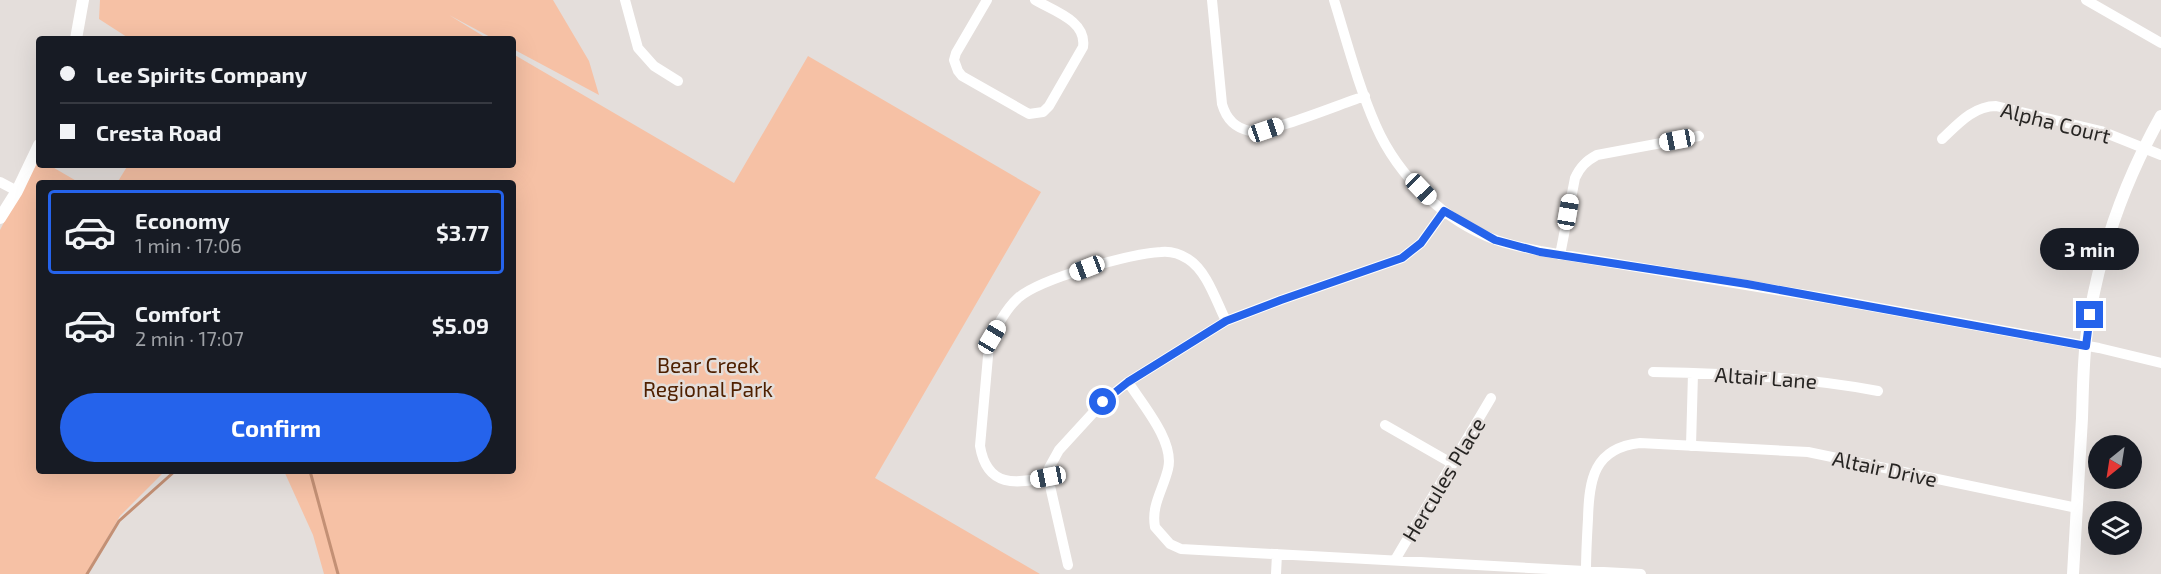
<!DOCTYPE html>
<html lang="en">
<head>
<meta charset="utf-8">
<style>
  :root { --surface:#171b24; --page:#20242c; --text:#f1f3f6; --muted:#9ea1a6; --line:#363941; --accent:#2563eb }
  body { margin:0; font-family:"Exo 2",sans-serif; background:var(--page); color:var(--text); height:100vh; display:flex; flex-direction:column; font-size:22px; white-space:nowrap }
  * { box-sizing:border-box; margin:0 }
  p { font-size:20px; color:var(--muted) }
  .icon { flex:none; width:33px; height:33px; fill:none; stroke:currentColor; stroke-width:2; stroke-linecap:round; stroke-linejoin:round }
  .map { position:relative; flex:1; overflow:hidden }
  .side { position:absolute; left:36px; top:180px; width:480px; height:294px; display:flex; flex-direction:column; background:var(--surface); border-radius:6px; box-shadow:0 6px 24px #0002 }
  .side>* { flex:none }
  .guide { position:absolute; left:36px; top:36px; width:480px; height:132px; border-radius:6px; box-shadow:0 6px 24px #0002; display:grid; align-content:center; height:132px; padding:0 24px; background:var(--surface) }
  .needle { width:39px; rotate:210deg }
  .tools { position:absolute; left:2088px; top:435px; display:grid; gap:12px }
  .tools a { display:grid; place-items:center; width:54px; height:54px; border-radius:50%; background:var(--surface); box-shadow:0 6px 24px #0002; font-size:30px }
  .end { position:absolute; width:27px; height:27px; margin:-14px; border:8px solid #2563eb; background:#fff; box-shadow:0 0 0 3px #fff }
  .from { border-radius:50% }
  .bubble { position:absolute; height:42px; border-radius:21px; background:var(--surface); box-shadow:0 6px 24px #0002; font-size:20px; font-weight:700; line-height:42px; text-align:center }
  .car { position:absolute; width:18px; height:36px; margin:-18px -9px; border-radius:8px; box-shadow:0 0 4px 2px #0007; background:linear-gradient(#fff 24%,#345 0 40%,#fff 0 76%,#345 0 86%,#fff 0) }
  .guide b { display:flex; align-items:center; gap:21px; height:57px; font-size:22px }
  .guide b+b { border-top:2px solid var(--line) }
  .guide i { width:15px; height:15px; background:var(--text) }
  ul { padding:10px 0 0; list-style:none }
  li { display:flex; align-items:center; gap:18px; height:84px; margin:0 12px 9px; padding:0 12px; border:3px solid transparent; border-radius:6px }
  li div { flex:1 }
  li b { display:block; font-size:22px }
  li em { font-style:normal; font-weight:700 }
  li.on { border-color:var(--accent) }
  li>.icon { width:54px; height:54px; stroke-width:1.5 }
  .button { display:flex; gap:12px; margin-top:auto; padding:12px 24px }
  .button a { flex:1; height:69px; border-radius:36px; background:var(--accent); color:#fff; font-size:24px; font-weight:700; line-height:69px; text-align:center }
  .map>svg:first-child { display:block }
  .green { fill:#f6c1a5 }
  .lines { fill:none; stroke-linecap:round; stroke-linejoin:round }
  .stream { stroke:#c39075; stroke-width:3 }
  .minor { stroke:#fff; stroke-width:10 }
  .major { stroke:#fff; stroke-width:12 }
  .route { stroke:#2563eb; stroke-width:8 }
  .labels { text-anchor:middle; dominant-baseline:central; stroke-width:5; stroke-linejoin:round; paint-order:stroke }
  .street-label { font-size:21px; fill:#272523; stroke:#e4dedb }
  .park-label { font-size:21px; fill:#4f2000; stroke:#e4dedb }
</style>
</head>
<body>
<div class="map">
<svg width="2161" height="574" viewBox="0 0 2161 574">
  <rect width="100%" height="100%" fill="#e4dedb"/>
  <!-- green -->
  <path class="green" d="M100 0H553L589 61 599 95 513 49V39H494L449 15 488 39H130L99 19Z
    M513 54 734 183 808 56 1041 192 875 478 1040 574H324L313 535 284 471H513V183H117L128 165H513Z
    M37 158 39 165H49L80 183H39V471H165L120 516 86 574H0V230Z"/>
  <g class="lines">
    <!-- stream -->
    <path class="stream" d="M310 471 338 574
      M87 574 119 521 175 471"/>
    <!-- minor -->
    <path class="minor" d="M625 0 638 48 654 66 678 81
      M987 0 956 53 954 60 958 71 962 76 1029 114 1043 112 1049 106 1083 47C1087 21 1054 11 1035 0
      M1212 0 1222 104C1226 118 1234 128 1250 131 1271 133 1340 104 1365 96
      M1334 0C1347 42 1358 85 1376 126 1398 176 1444 221 1496 240 1510 245 1525 248 1540 251L1831 299 2099 348 2161 363
      M2086 0 2161 43
      M1942 139C1957 125 1973 106 1996 106L2101 131 2161 155
      M0 182 17 191
      M1560 255 1575 178C1580 167 1586 161 1597 155L1699 136
      M1653 372C1729 373 1804 377 1878 391
      M1128 382C1143 405 1175 442 1168 469 1163 490 1151 505 1155 527L1170 544 1181 549 1641 574
      M1385 425 1453 464
      M1691 446 1693 373
      M1048 477C1016 484 987 488 980 446L989 345C994 330 1006 309 1018 298 1041 278 1130 254 1161 252 1170 251 1180 254 1188 259 1207 271 1216 301 1226 321
      M1395 560 1491 398
      M1068 565 1048 477 1049 468 1059 450 1103 402 1128 382 1226 321 1281 300 1402 258 1421 243 1444 211
      M1586 571C1586 553 1587 536 1588 519 1589 479 1594 448 1640 443L1808 452 2077 508
      M1276 574 1277 554"/>
    <!-- major -->
    <path class="major" d="M76 39 83 0
      M0 218 17 191 39 145
      M2073 574C2076 522 2079 470 2082 418 2083 390 2083 360 2087 332 2098 255 2123 184 2161 116"/>
  </g>
  <g class="lines">
    <!-- route -->
    <path class="route" d="M1103 402 1128 382 1226 321 1281 300 1402 258 1421 243 1444 211 1495 240 1540 252 1747 284 2086 346 2090 315"/>
  </g>
  <g class="labels">
    <!-- street labels -->
    <g class="street-label">
      <text transform="translate(2056 122) rotate(14)">Alpha Court</text>
      <text transform="translate(1766 377) rotate(4)">Altair Lane</text>
      <text transform="translate(1885 468) rotate(12)">Altair Drive</text>
      <text transform="translate(1443 479) rotate(-59)">Hercules Place</text>
    </g>
    <!-- park labels -->
    <g class="park-label">
      <text x="708" y="364">Bear Creek<tspan x="708" dy="24">Regional Park</tspan></text>
    </g>
  </g>
</svg>
<div class="tools">
<a><svg class="needle" viewBox="-14 -14 28 28"><path d="M0-13l5 13h-10z" fill="#e53935"/><path d="M0 13l5-13h-10z" fill="#9ea1a6"/></svg></a>
<a><svg class="icon" aria-label="layers" viewBox="0 0 24 24"><path d="M12 4l9 5-9 5-9-5zM3 14l9 5 9-5"/></svg></a>
</div>
<i class="end from" style="left:1103px;top:402px"></i>
<i class="end" style="left:2090px;top:315px"></i>
<div class="bubble" style="left:2040px;top:228px;width:99px">3 min</div>
<i class="car" style="left:1266px;top:130px;rotate:71deg"></i>
<i class="car" style="left:1677px;top:140px;rotate:259deg"></i>
<i class="car" style="left:1421px;top:189px;rotate:136deg"></i>
<i class="car" style="left:1568px;top:212px;rotate:10deg"></i>
<i class="car" style="left:1087px;top:268px;rotate:249deg"></i>
<i class="car" style="left:992px;top:337px;rotate:31deg"></i>
<i class="car" style="left:1048px;top:477px;rotate:259deg"></i>
<div class="guide">
<b><i class="from"></i>Lee Spirits Company</b>
<b><i></i>Cresta Road</b>
</div>
<section class="side">
<ul>
<li class="on"><svg class="icon" aria-label="car" viewBox="0 0 24 24"><path d="M5 17H2v-5l4-1 3-4h7l3 4 3 1v5h-3M9 17h6M6 11h13"/><circle cx="7" cy="17" r="2"/><circle cx="17" cy="17" r="2"/></svg><div><b>Economy</b><p>1 min · 17:06</p></div><em>$3.77</em></li>
<li><svg class="icon" aria-label="car" viewBox="0 0 24 24"><path d="M5 17H2v-5l4-1 3-4h7l3 4 3 1v5h-3M9 17h6M6 11h13"/><circle cx="7" cy="17" r="2"/><circle cx="17" cy="17" r="2"/></svg><div><b>Comfort</b><p>2 min · 17:07</p></div><em>$5.09</em></li>
</ul>
<div class="button"><a>Confirm</a></div>
</section>
</div>
</body>
</html>
